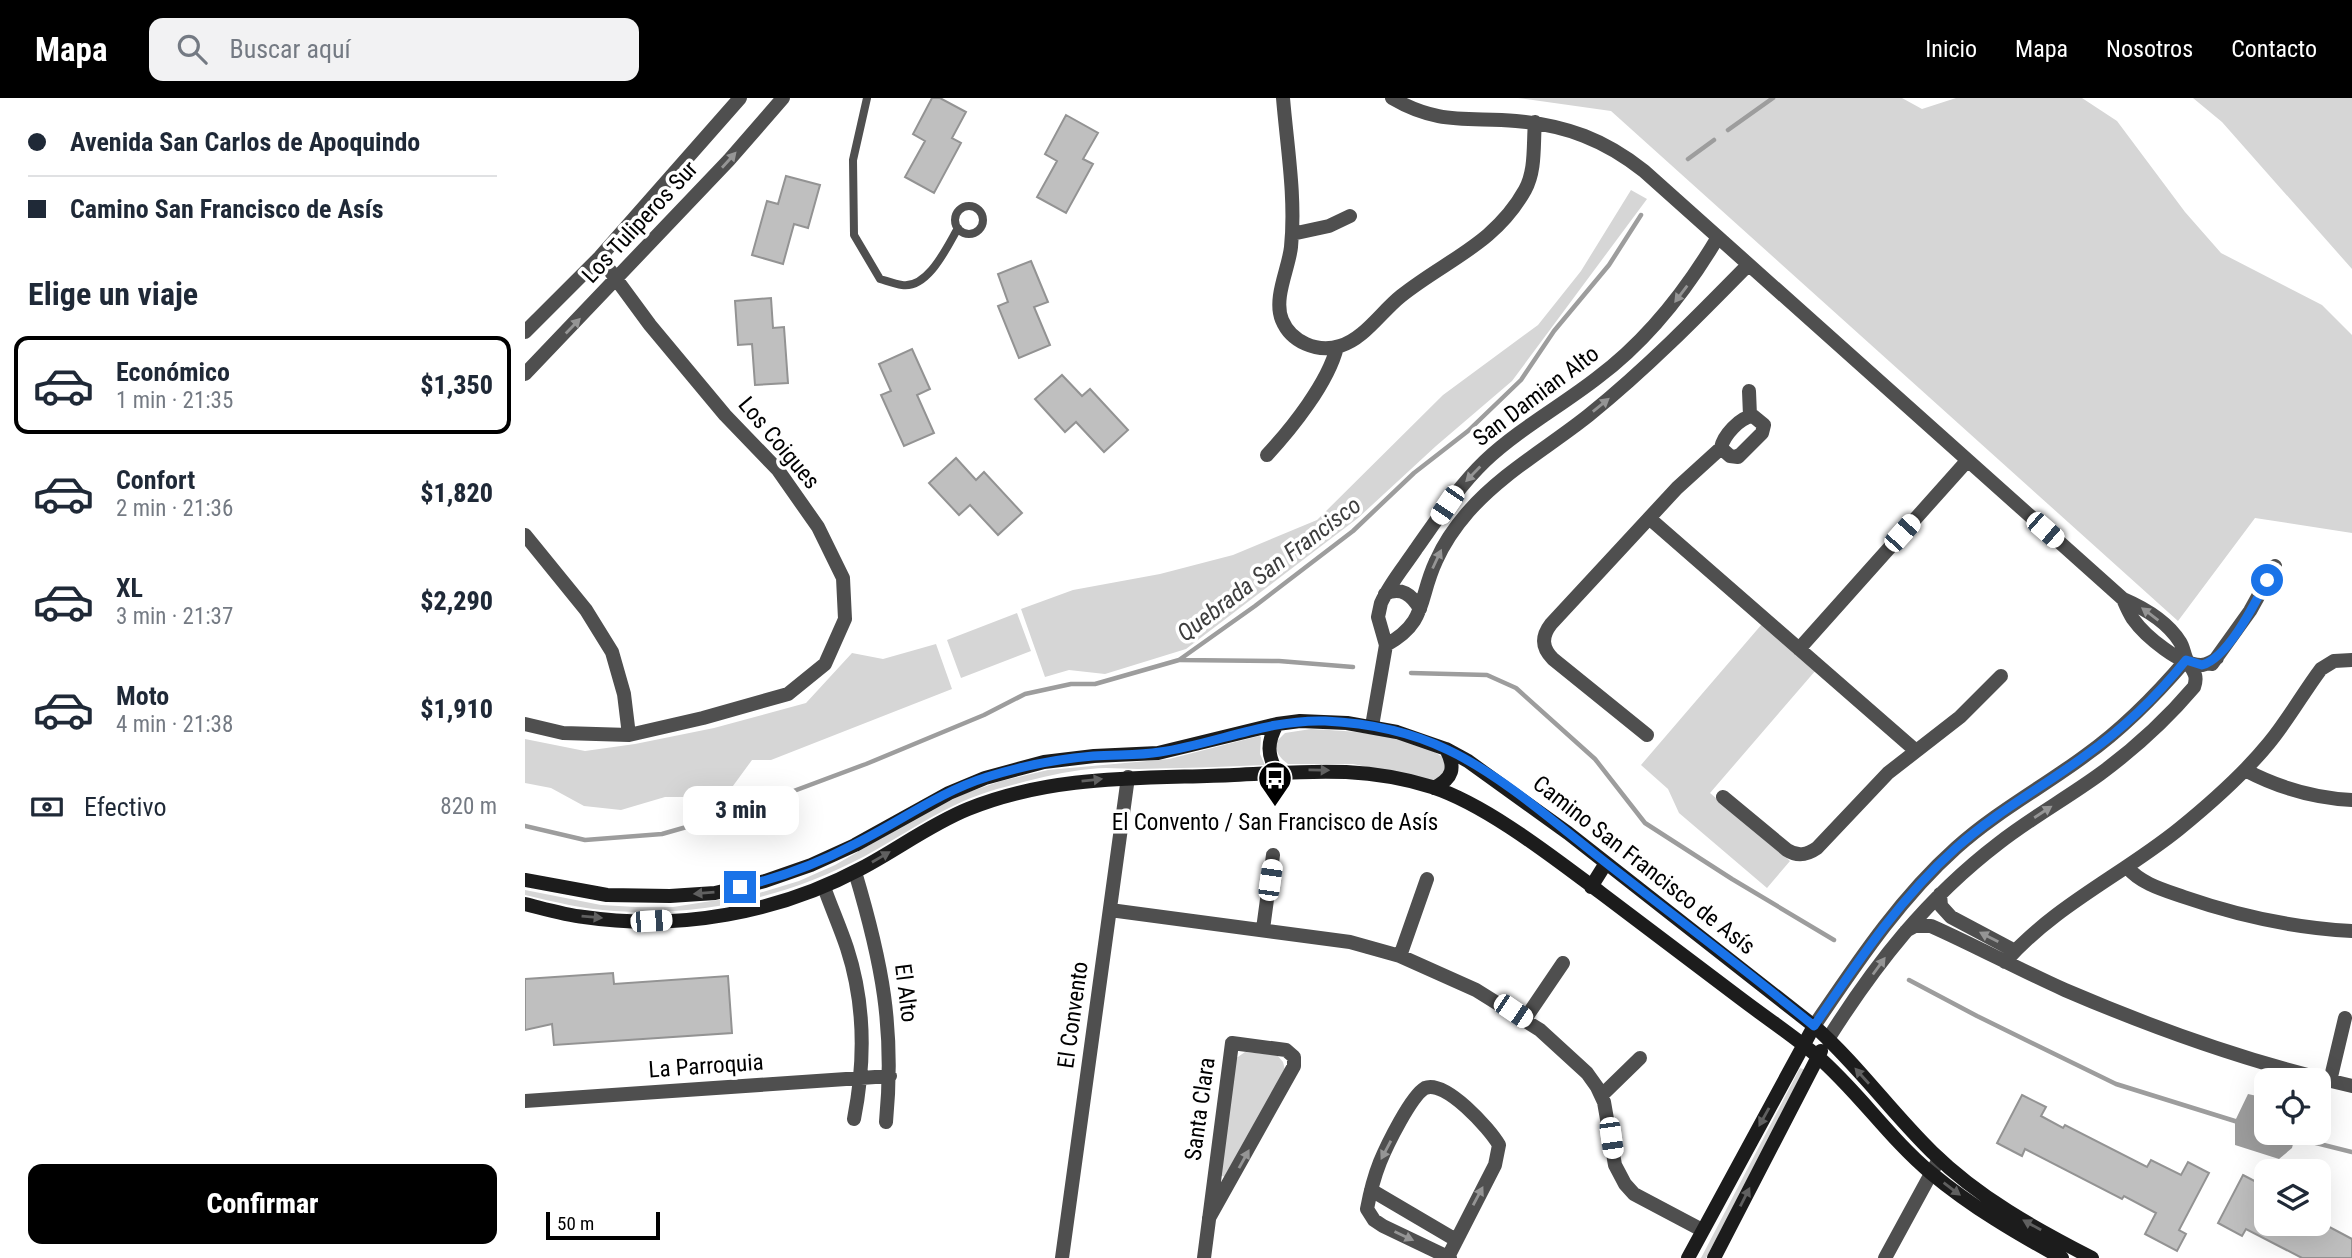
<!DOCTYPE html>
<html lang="es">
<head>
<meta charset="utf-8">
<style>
  :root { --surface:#fff; --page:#f2f2f3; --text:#1f2937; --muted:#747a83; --line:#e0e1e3; --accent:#000 }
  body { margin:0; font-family:"Roboto Condensed",sans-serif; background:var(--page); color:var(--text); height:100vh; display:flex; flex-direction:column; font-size:26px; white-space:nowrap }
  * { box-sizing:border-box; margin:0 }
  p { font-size:23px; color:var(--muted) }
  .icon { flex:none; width:38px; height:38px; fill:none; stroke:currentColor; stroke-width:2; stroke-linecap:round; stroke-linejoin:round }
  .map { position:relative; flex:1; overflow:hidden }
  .side { display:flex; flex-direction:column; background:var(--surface); width:525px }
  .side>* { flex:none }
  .hud { display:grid; align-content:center; height:154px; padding:0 28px; background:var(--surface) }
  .fabs { position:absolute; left:1729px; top:970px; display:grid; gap:14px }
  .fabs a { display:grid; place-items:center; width:77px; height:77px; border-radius:14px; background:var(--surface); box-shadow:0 7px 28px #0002; font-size:35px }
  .scale { position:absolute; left:21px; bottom:18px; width:114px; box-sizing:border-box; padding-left:7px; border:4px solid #000; border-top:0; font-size:19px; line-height:24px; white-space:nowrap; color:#000; -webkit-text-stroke:5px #fff; paint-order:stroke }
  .end { position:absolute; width:32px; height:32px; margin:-16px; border:9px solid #1a73e8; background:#fff; box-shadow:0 0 0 4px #fff }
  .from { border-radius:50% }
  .bubble { position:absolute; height:49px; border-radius:14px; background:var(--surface); box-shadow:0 7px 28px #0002; font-size:23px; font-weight:800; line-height:49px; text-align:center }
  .car { position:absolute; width:21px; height:42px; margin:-21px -10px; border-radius:9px; box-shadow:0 0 5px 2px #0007; background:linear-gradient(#fff 24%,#345 0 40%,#fff 0 76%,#345 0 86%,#fff 0) }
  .hud b { display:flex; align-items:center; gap:24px; height:66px; font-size:26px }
  .hud b+b { border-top:2px solid var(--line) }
  .hud i { width:18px; height:18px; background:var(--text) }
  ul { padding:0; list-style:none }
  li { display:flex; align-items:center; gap:21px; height:98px; margin:0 14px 10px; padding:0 14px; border:4px solid transparent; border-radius:14px }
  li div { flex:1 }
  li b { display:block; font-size:26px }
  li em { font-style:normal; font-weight:800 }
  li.selected { border-color:var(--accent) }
  li>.icon { width:63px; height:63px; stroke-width:1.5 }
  h2 { padding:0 28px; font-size:32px; line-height:84px }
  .pay { display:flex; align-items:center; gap:18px; height:77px; padding:0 28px; font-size:26px }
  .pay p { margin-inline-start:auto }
  .cta { display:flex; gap:14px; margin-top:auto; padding:14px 28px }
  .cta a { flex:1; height:80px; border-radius:14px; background:var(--accent); color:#fff; font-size:28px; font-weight:800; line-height:80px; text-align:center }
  header { display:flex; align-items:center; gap:42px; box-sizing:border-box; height:98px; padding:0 35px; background:var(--accent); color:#fff }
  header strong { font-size:33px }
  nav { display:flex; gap:38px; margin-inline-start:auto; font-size:24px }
  .search { width:490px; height:63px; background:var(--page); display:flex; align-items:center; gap:18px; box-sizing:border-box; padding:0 24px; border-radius:14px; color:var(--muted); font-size:26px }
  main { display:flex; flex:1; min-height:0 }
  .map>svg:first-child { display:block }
  .green { fill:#d6d6d6 }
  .water { fill:#9d9d9d }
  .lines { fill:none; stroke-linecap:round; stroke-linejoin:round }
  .stream { stroke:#9d9d9d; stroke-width:4.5 }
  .building { fill:#bfbfbf; stroke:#939393; stroke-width:2 }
  .lane { stroke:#4f4f4f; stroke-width:8 }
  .street { stroke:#4f4f4f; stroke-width:14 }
  .secondary { stroke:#1c1c1c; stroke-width:14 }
  .oneway { fill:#959595 }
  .oneway2 { fill:#606060 }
  .route { stroke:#1a73e8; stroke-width:9 }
  .labels { text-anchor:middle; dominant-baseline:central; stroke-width:7; stroke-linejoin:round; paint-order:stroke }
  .street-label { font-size:23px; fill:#000; stroke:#fff }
  .poi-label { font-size:23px; fill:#000; stroke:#fff }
  .water-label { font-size:24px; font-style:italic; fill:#3e3e3e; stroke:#fff }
</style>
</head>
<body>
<header>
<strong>Mapa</strong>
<div class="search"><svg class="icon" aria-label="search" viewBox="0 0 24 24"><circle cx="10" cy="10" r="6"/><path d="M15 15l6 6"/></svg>Buscar aquí</div>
<nav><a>Inicio</a><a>Mapa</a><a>Nosotros</a><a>Contacto</a></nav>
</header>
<main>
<section class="side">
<div class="hud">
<b><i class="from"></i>Avenida San Carlos de Apoquindo</b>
<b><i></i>Camino San Francisco de Asís</b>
</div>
<h2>Elige un viaje</h2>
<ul>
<li class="selected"><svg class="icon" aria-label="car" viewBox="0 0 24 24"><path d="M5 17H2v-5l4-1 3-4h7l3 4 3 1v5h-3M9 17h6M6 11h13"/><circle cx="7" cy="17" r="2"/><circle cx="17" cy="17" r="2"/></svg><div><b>Económico</b><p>1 min · 21:35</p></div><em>$1,350</em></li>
<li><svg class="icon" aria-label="car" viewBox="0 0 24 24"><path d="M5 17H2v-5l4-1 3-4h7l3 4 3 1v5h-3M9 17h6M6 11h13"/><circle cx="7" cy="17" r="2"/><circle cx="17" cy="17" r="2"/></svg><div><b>Confort</b><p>2 min · 21:36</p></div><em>$1,820</em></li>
<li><svg class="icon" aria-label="car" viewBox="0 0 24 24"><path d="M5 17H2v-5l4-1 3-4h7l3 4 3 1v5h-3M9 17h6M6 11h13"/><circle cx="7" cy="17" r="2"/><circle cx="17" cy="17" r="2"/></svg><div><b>XL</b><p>3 min · 21:37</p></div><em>$2,290</em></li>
<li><svg class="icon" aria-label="car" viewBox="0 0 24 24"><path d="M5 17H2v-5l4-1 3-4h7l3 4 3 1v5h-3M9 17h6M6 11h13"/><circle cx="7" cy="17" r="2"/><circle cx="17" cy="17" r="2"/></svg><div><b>Moto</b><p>4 min · 21:38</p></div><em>$1,910</em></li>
</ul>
<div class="pay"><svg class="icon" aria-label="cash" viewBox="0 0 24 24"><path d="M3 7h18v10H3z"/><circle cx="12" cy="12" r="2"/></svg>Efectivo<p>820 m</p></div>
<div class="cta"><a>Confirmar</a></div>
</section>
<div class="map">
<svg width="1827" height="1160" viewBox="0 0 1827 1160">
  <rect width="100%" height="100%" fill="#fff"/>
  <!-- green -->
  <path class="green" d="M993 0H1377L1397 11 1431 0H1557L1592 23 1660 114 1696 155 1797 207 1827 237V435L1730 420 1653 523 1086 13Z
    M1668 0H1827V171L1697 24Z
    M1106 92 1122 101 987 283 911 348 833 420 661 551 580 576 544 572 520 579 496 511 548 492 635 476 708 457 792 422 918 297 1013 227 1056 173Z
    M492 515 506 553 436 580 422 542Z
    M1237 526 1291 572 1185 695 1265 763 1242 790 1154 715 1143 691 1116 667Z
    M411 546 427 591 246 662H227L205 692 187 699H140L96 712 59 708 26 690 0 685V641L60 653 110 646 189 630 281 605 327 555 358 561Z
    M786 631C824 633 894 636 922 663L918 679 907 683 828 666H763C754 659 751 655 751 644L760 635Z
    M734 638 736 639 735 656 740 667C698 669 656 670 613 671 597 671 581 669 565 671 534 674 502 683 472 691 420 706 386 733 340 758 263 799 176 819 89 813 59 811 29 804 0 797V792L76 807 111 809H148L231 796 274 783 310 767 405 712 441 695 476 683 523 672 644 661Z
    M720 954 752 957 758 964 760 972 702 1079 696 1078 710 961Z
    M1275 970 1281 972 1181 1160H1176Z"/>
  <!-- water -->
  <path class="water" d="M1723 996 1741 1000V1034H1771L1767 1050 1754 1061 1710 1047V1023Z"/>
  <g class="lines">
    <!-- stream -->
    <path class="stream" d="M1203 32 1248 0
      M1163 61 1189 42
      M655 562 754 563 828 569
      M886 575 962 577 991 590 1070 661 1120 725 1207 781 1309 842
      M0 728 60 742 137 736 207 716 341 666 459 617 500 596 546 586H570L654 562 730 508 828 433 889 375 943 333 996 282 1029 233 1084 167 1116 117
      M1384 882 1452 918 1591 986 1713 1024
      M1767 1039 1827 1054"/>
  </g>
  <!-- building -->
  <path class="building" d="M407 0H415L441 14 427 40 436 45 409 95 380 79 400 43 388 36Z
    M541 17 573 35 558 61 568 66 541 115 512 99 532 63 520 56Z
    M261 78 295 87 283 130 269 126 258 166 227 157 242 103 253 106Z
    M506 163 523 204 509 209 525 247 494 260 473 208 483 204 473 176Z
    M246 200 248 230 259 229 263 285 230 287 227 246 213 247 210 203Z
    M387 251 405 291 392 297 409 335 379 348 356 297 366 293 354 266Z
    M537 277 557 298 565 291 603 332 579 354 551 324 540 334 510 301Z
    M431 360 451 382 459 374 497 415 473 437 445 407 434 417 404 385Z
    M88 875 89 886 203 878 207 935 29 947 27 926 0 932V881Z
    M1497 997 1521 1009 1516 1018 1538 1030 1540 1027 1622 1069 1626 1062 1656 1077 1663 1064 1684 1075 1654 1132 1661 1136 1652 1153 1620 1136 1631 1115 1599 1098 1597 1101 1500 1051 1497 1058 1472 1045Z
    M1718 1077 1741 1089 1737 1098 1741 1100V1125H1797L1827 1141V1160H1777L1721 1131 1717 1138 1693 1125Z"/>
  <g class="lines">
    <!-- lane -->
    <path class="lane" d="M342 0 328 62 329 137 355 181C362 183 370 186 377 187 403 191 422 149 433 130
      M430 122a14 14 0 1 1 28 0a14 14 0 1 1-28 0Z"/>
    <!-- street -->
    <path class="street" d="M758 0C762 48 771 100 766 149 764 170 748 200 757 222 766 244 792 255 815 248 839 241 856 214 876 198 921 162 970 146 1000 92 1011 72 1008 47 1010 24
      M867 0C913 27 942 19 991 23 1041 27 1080 42 1119 73L1598 501C1601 508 1604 515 1608 521 1620 538 1656 568 1677 567 1683 566 1688 563 1692 560
      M767 136 804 128 825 118
      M0 234 75 159 215 0
      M0 276 204 62 258 0
      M1224 293 1225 318
      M742 357C767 330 803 285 812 249
      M1124 420 1390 652
      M0 437 61 512 87 554 99 596 104 637
      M860 496C876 488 887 497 895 511
      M861 547C903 524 893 501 911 463 919 445 930 429 943 414 977 375 1024 349 1064 317 1121 271 1172 219 1223 167
      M1274 551 1442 363
      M1687 566 1725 513 1750 468
      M0 626 38 635 104 637 178 620 263 596 300 566 320 521 318 480 293 429 253 372 200 317 125 227 75 159
      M847 628 861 547 853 519 856 505C865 485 879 469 891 451 913 420 933 389 960 363 994 331 1036 308 1072 280 1123 242 1161 193 1193 139
      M1122 637 1028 561C1017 550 1016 539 1026 526L1152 390 1196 350C1198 338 1215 319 1228 318L1239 327 1237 335 1213 359 1205 358 1196 350
      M1720 672C1752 689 1790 700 1827 702
      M1198 699 1262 752C1273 759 1282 757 1292 750L1363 675 1435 619 1476 578
      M1602 769C1616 786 1639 792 1659 799 1714 818 1769 830 1827 833
      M330 774C357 864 370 930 361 1024
      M299 789C306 809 315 829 322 850 340 905 340 965 329 1021
      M1415 796 1416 808 1426 819 1490 853
      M585 812 825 844 875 858 951 892 1015 932 1062 975 1072 989 1079 1004 1090 1067 1100 1086 1109 1096 1177 1132
      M738 831 748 757
      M1381 833 1390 828H1406C1451 848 1495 872 1540 892 1633 932 1729 966 1827 988
      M875 858 902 781
      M1480 864C1529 808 1597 777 1654 731 1686 705 1718 677 1744 645 1763 622 1778 595 1796 571L1809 563 1827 562
      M1000 921 1038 865
      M1289 928C1332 865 1374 801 1431 750 1471 714 1518 689 1561 657 1599 630 1631 597 1661 562
      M1303 941C1351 865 1402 800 1474 745 1506 720 1542 700 1575 676 1609 651 1641 622 1669 589 1673 578 1669 574 1663 564 1659 558 1659 550 1655 544 1642 523 1619 510 1598 501
      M1805 983 1820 920
      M1077 997 1115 960
      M0 1003 365 978
      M846 1092 931 1142
      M923 1159 970 1067 974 1047C965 1031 920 981 900 990 886 998 862 1047 855 1064 849 1079 845 1095 842 1111L849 1122 858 1128 925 1160
      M537 1160 603 679
      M679 1160 707 945 761 952 769 959V968L684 1120
      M1360 1160 1414 1061"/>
    <!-- secondary -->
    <path class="secondary" d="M752 626C742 644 742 657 752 674
      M909 690C928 680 931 670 921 651
      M0 782 82 797 145 798 190 795 240 783 286 767 330 747 424 695 460 680 519 664 569 658 633 655 752 626 775 623 822 625 872 634 921 651 943 663 1043 735 1289 928C1332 966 1366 1014 1407 1054 1454 1100 1509 1130 1567 1160
      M1066 789 1081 765
      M0 806C20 811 40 817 59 819 154 833 253 815 337 770 373 751 406 726 443 711 529 676 619 681 709 677 780 674 836 667 907 689 962 707 1029 760 1076 795 1122 830 1168 865 1215 900 1240 919 1267 937 1291 957 1333 993 1364 1040 1406 1075 1447 1109 1491 1135 1537 1160
      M1163 1160 1289 928
      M1189 1160 1296 953"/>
  </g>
  <!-- one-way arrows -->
  <defs><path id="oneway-solid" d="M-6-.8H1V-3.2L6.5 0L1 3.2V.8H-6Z" transform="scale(1.75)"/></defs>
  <g class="oneway">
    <use href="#oneway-solid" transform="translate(204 62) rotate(-48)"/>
    <use href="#oneway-solid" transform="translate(1156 196) rotate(127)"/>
    <use href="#oneway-solid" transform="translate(48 228) rotate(-46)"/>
    <use href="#oneway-solid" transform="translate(1076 307) rotate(-39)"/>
    <use href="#oneway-solid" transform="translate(948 376) rotate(134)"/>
    <use href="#oneway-solid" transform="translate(912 461) rotate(-65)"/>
    <use href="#oneway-solid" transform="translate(1625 516) rotate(-143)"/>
    <use href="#oneway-solid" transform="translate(1518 714) rotate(-33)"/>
    <use href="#oneway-solid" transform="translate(1464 839) rotate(-153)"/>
    <use href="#oneway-solid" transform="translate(1354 868) rotate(-54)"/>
    <use href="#oneway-solid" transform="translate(861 1052) rotate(118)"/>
    <use href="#oneway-solid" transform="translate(719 1061) rotate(-61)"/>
    <use href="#oneway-solid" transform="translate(953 1098) rotate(-62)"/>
    <use href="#oneway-solid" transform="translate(879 1138) rotate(25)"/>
  </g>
  <g class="oneway2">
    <use href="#oneway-solid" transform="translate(794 672) rotate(1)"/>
    <use href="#oneway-solid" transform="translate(567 682) rotate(-6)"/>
    <use href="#oneway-solid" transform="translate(356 759) rotate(-30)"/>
    <use href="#oneway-solid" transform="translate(179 795) rotate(175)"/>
    <use href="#oneway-solid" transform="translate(67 819) rotate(5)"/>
    <use href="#oneway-solid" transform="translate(1337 978) rotate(-132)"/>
    <use href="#oneway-solid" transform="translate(1239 1019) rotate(119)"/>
    <use href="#oneway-solid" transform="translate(1427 1091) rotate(37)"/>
    <use href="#oneway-solid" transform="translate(1220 1099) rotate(-63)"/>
    <use href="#oneway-solid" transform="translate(1507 1127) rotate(-151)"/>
  </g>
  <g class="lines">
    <!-- route -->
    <path class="route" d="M215 789C254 780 292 766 328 747 373 725 414 694 462 679 497 668 532 661 568 658 590 656 613 658 635 654 690 646 743 621 800 623 842 625 886 634 923 652 976 677 1034 728 1080 764 1150 819 1221 872 1289 928 1332 865 1374 801 1431 750 1471 714 1518 689 1561 657 1599 630 1632 598 1661 562L1677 567C1703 560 1730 505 1742 482"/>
  </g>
  <!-- icons -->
  <defs>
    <g id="bus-pin" transform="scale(1.75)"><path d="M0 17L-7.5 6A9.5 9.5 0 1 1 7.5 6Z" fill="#000" stroke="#fff"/><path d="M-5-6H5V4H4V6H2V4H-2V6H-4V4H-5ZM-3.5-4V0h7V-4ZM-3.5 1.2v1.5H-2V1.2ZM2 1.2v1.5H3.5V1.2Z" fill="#fff"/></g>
  </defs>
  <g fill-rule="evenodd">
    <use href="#bus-pin" x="750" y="680"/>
  </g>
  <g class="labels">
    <!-- street labels -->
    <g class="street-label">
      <text transform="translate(115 124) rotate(-47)">Los Tuliperos Sur</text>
      <text transform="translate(1011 298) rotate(-37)">San Damian Alto</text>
      <text transform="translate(254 345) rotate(50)">Los Coigues</text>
      <text transform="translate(1119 767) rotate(38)">Camino San Francisco de Asís</text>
      <text transform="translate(381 895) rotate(83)">El Alto</text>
      <text transform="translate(548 917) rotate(-82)">El Convento</text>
      <text transform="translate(181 968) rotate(-4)">La Parroquia</text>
      <text transform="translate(675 1011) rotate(-82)">Santa Clara</text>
    </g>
    <!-- poi labels -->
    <g class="poi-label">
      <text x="750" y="724">El Convento / San Francisco de Asís</text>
    </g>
    <!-- water labels -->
    <g class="water-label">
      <text transform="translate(744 471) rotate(-37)">Quebrada San Francisco</text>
    </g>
  </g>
</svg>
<div class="fabs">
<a><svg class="icon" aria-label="locate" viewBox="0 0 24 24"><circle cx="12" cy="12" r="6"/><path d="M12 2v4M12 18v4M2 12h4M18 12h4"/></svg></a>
<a><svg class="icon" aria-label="layers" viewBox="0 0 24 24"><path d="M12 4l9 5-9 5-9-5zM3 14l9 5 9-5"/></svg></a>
</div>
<div class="scale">50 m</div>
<i class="end from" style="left:1742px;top:482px"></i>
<i class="end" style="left:215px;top:789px"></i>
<div class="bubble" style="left:158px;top:688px;width:116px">3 min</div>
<i class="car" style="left:922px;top:407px;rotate:214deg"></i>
<i class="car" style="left:1520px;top:432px;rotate:131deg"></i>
<i class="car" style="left:1377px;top:435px;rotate:42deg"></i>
<i class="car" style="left:745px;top:782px;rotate:8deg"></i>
<i class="car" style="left:126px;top:823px;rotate:86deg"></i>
<i class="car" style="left:988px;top:913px;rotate:124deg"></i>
<i class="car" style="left:1086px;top:1040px;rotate:172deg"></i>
</div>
</main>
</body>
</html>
